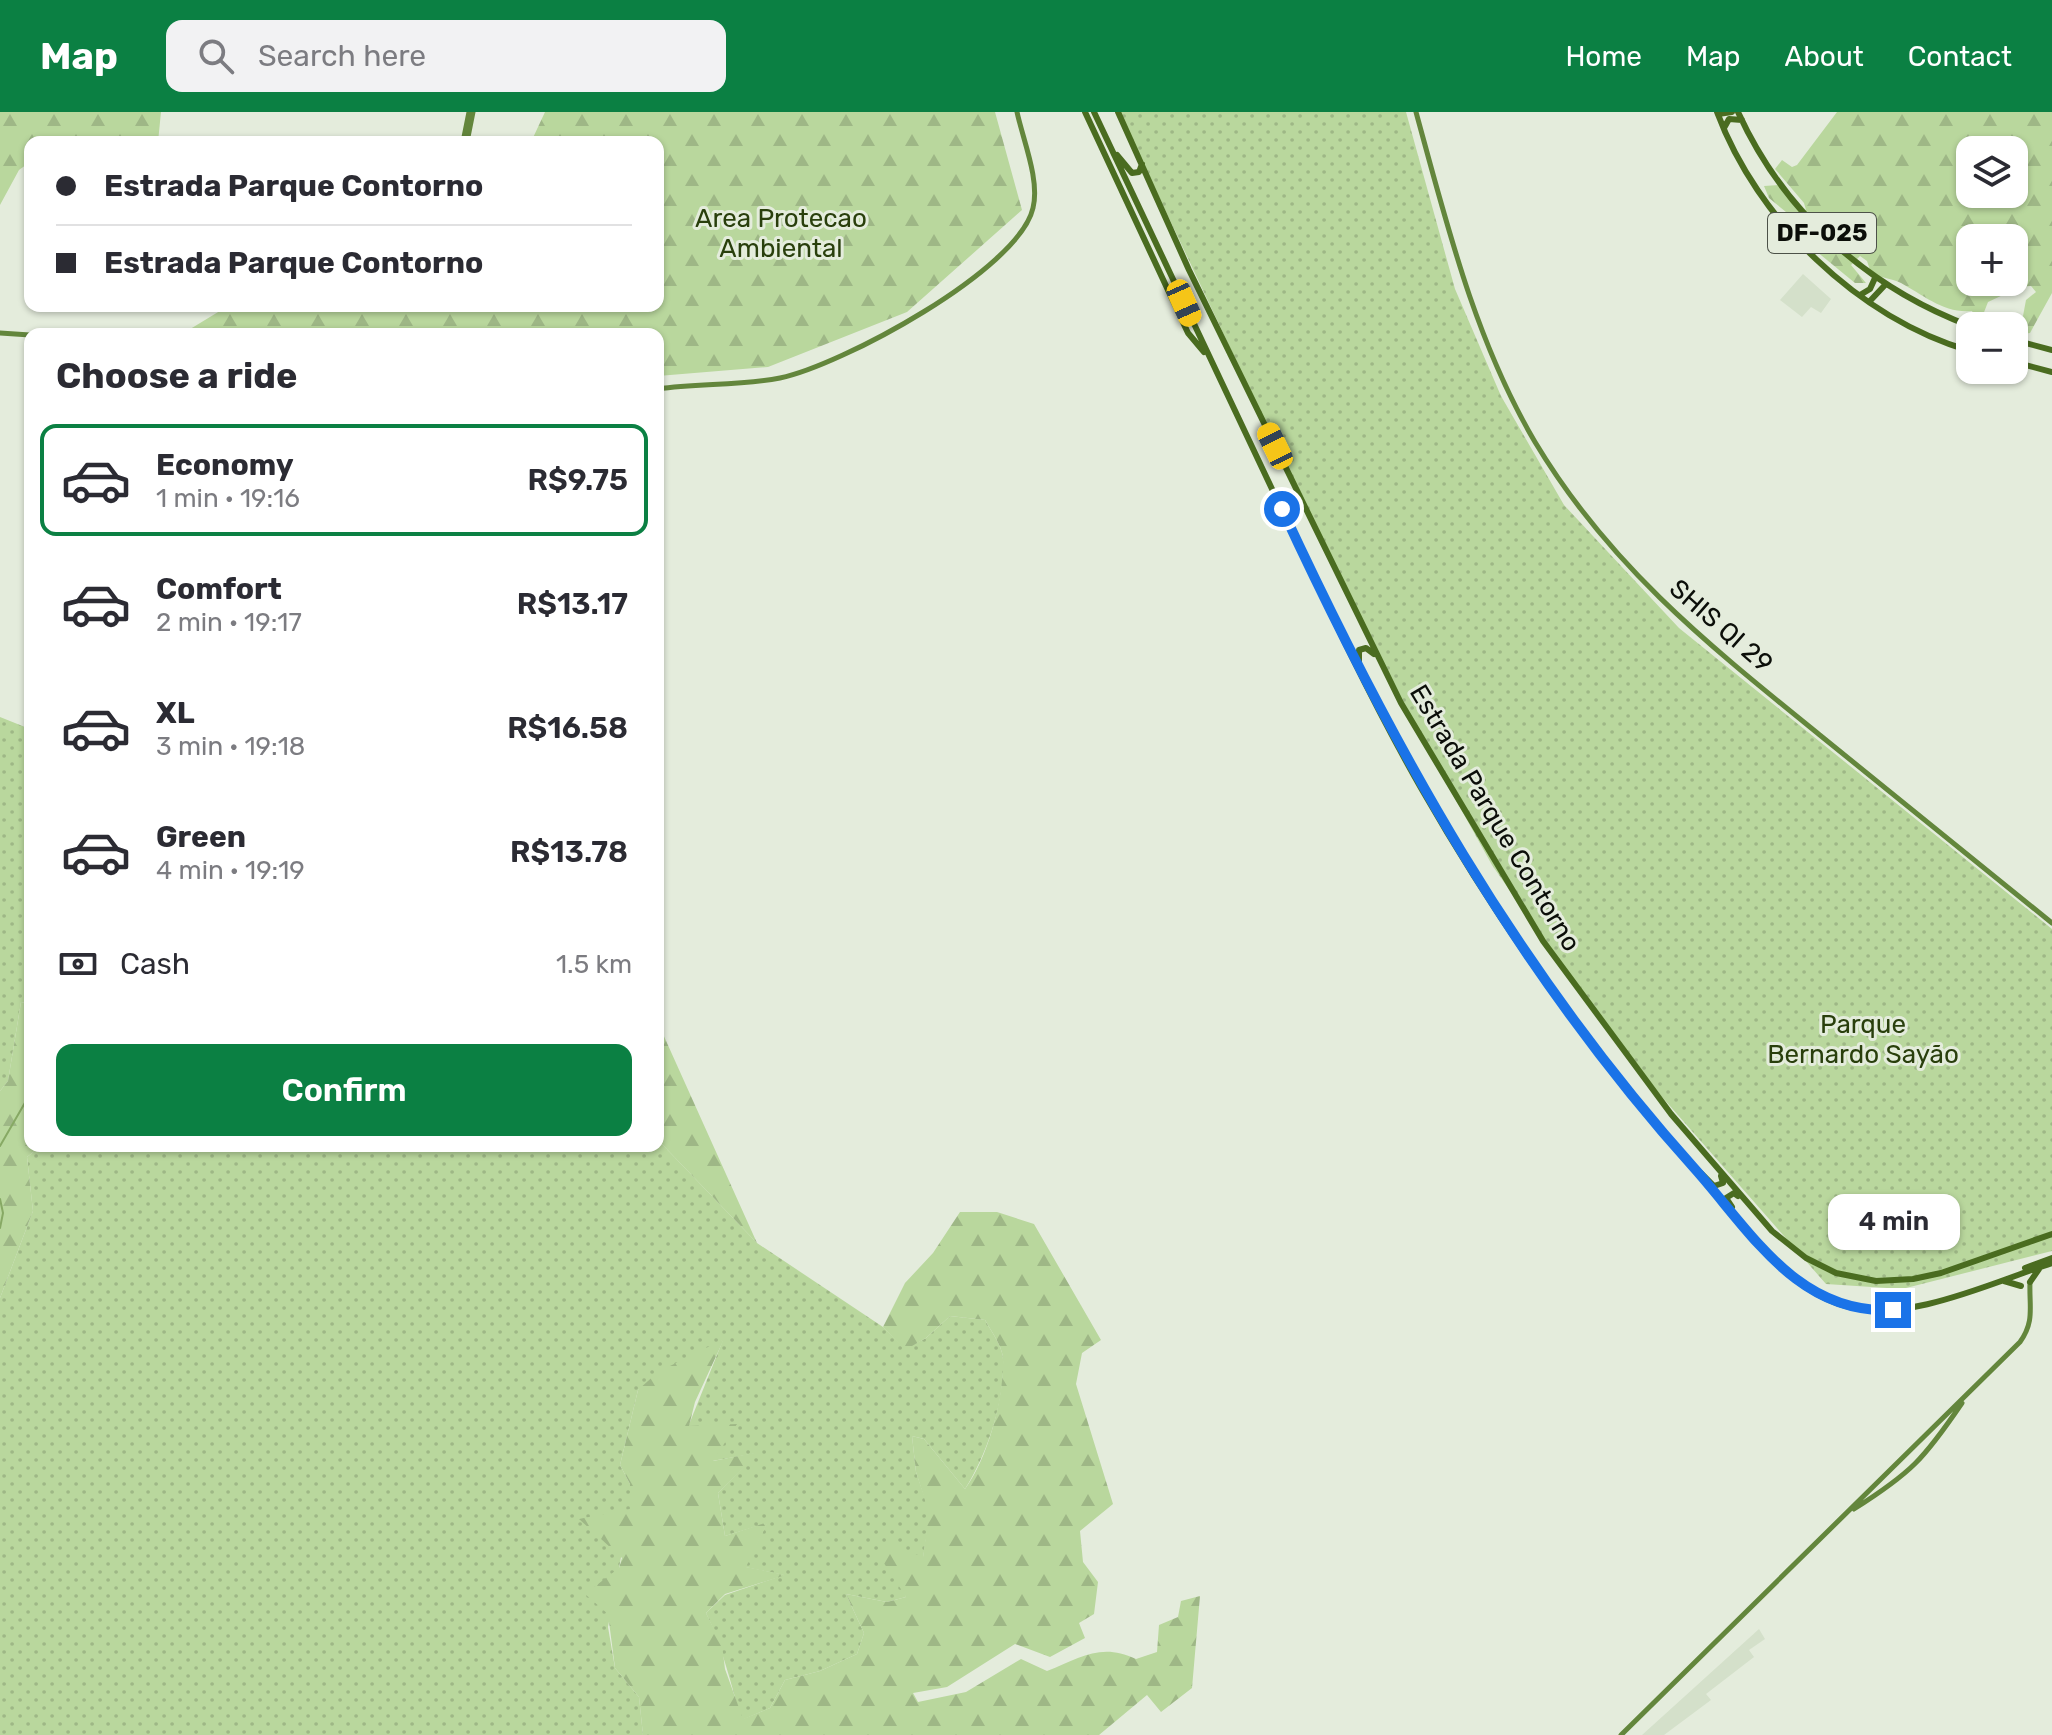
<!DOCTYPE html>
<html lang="en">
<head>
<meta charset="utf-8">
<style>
  :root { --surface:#fff; --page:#f2f2f3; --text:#2b2b33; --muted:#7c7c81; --line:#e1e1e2; --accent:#0b8043 }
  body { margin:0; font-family:Rubik,sans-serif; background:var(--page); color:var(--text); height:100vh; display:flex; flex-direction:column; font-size:30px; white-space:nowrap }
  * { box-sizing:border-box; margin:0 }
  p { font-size:26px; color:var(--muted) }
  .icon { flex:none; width:44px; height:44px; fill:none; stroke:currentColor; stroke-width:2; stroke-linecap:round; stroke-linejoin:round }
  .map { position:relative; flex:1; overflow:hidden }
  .side { position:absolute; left:24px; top:216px; width:640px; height:824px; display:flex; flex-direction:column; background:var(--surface); border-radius:16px; box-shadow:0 2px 6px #0004 }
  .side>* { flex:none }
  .hud { position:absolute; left:24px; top:24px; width:640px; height:176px; border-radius:16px; box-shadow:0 2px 6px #0004; display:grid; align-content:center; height:176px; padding:0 32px; background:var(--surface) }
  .tools { position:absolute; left:1956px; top:24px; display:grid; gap:16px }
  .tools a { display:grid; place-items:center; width:72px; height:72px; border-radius:16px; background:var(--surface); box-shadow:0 2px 6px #0004; font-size:40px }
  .end { position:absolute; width:36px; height:36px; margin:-18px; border:10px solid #1a73e8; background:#fff; box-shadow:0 0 0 4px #fff }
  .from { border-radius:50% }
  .bubble { position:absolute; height:56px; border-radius:16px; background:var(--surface); box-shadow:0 2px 6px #0004; font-size:26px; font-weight:600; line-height:56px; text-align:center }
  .car { position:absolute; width:24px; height:48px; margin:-24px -12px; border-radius:10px; box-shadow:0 0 6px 2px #0007; background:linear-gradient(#f5c518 24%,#345 0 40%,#f5c518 0 76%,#345 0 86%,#f5c518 0) }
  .hud b { display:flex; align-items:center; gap:28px; height:76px; font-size:30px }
  .hud b+b { border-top:2px solid var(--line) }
  .hud i { width:20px; height:20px; background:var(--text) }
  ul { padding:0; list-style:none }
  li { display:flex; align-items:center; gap:24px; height:112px; margin:0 16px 12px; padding:0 16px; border:4px solid transparent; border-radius:16px }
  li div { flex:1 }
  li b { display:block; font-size:30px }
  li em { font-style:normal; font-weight:600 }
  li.selected { border-color:var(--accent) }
  li>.icon { width:72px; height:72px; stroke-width:1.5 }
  h2 { padding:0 32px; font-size:36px; line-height:96px }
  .pay { display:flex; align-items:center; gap:20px; height:88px; padding:0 32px; font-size:30px }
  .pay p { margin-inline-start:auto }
  .button { display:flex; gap:16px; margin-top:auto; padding:16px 32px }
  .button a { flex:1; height:92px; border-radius:16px; background:var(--accent); color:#fff; font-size:32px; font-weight:600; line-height:92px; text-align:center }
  header { display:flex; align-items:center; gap:48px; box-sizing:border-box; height:112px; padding:0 40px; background:var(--accent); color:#fff }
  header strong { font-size:38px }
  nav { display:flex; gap:44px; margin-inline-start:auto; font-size:28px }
  .search { width:560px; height:72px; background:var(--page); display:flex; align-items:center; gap:20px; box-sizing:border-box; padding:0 28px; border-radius:16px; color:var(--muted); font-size:30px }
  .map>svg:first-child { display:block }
  .built { fill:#d4e0ca }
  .grass { fill:url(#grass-dots) }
  .forest { fill:url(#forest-firs); fill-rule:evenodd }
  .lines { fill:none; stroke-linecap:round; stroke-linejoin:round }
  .stream { stroke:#87a964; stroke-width:2 }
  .secondary { stroke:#63863c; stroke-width:5 }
  .primary { stroke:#4a6c20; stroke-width:6 }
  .route { stroke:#1a73e8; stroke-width:10 }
  .labels { text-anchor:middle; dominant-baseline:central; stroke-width:6; stroke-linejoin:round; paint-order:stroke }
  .shield { fill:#e4ecdc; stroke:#4c5148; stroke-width:2 }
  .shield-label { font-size:24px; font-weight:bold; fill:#0b0e09 }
  .park-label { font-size:26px; fill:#293f0c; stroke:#e4ecdc }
  .street-label { font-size:26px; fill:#0b0e09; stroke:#e4ecdc }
</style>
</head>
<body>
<header>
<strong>Map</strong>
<div class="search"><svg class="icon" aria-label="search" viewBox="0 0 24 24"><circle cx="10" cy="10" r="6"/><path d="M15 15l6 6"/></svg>Search here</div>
<nav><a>Home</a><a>Map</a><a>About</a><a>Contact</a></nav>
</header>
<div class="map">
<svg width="2052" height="1623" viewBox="0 0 2052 1623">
  <defs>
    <pattern id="grass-dots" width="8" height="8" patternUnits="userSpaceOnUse" patternTransform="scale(2)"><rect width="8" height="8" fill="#b9d79d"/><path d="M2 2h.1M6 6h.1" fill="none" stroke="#9eb786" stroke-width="1.8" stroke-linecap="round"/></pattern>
    <pattern id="forest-firs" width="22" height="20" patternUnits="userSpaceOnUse" patternTransform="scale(2)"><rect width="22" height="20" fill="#b9d79d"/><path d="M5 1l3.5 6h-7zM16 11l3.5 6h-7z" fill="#9eb786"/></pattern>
  </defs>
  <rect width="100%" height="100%" fill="#e4ecdc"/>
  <!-- built -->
  <path class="built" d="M1803 162 1831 187 1821 201 1811 195 1802 205 1780 188Z
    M1759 1517 1765 1527 1749 1538 1754 1545 1706 1582 1711 1588 1664 1623H1642Z"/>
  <!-- grass -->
  <path class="grass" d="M1119 0H1406L1455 177 1501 284 1564 393 1679 516 2052 817V1139L1902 1177 1826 1172 1620 937 1492 753 1373 539Z
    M0 605 30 617V892L21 890 8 969 0 979Z
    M658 1028 757 1131 883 1215 905 1237 926 1226 950 1204 985 1208C991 1219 1003 1235 1003 1247 1005 1289 987 1343 965 1377L924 1327 912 1324 916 1360 930 1401 923 1446 885 1431 906 1485 887 1490 846 1482 864 1521 857 1542 820 1559 785 1568 770 1596 742 1608C730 1571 723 1535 706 1501L725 1483 784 1463 745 1455 767 1411 725 1424 718 1381 757 1341 712 1349 688 1315 723 1228 638 1278 620 1353 630 1372V1397L608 1515 615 1556 639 1585 643 1623H0V1186L33 1099 27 1045 41 1034H658Z"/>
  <!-- forest -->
  <path class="forest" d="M0 0H161L158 30H30V50L19 58 0 93Z
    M545 0H995L1022 98 907 200 768 255 658 264V222H182L228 194H658V30H531Z
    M1837 0H2052V181L2030 221 2014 223V214H1996L1997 206 2023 204 2026 188 2036 180 2031 174 2020 175 1988 190 1981 208 1976 207 1972 199C1945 202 1923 183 1901 171 1890 166 1881 166 1871 161L1867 149 1860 144 1851 153 1866 171H1855L1816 139 1821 129 1830 128 1840 140 1842 134 1815 102 1811 103 1808 125H1802L1800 117 1787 113 1786 100 1769 86 1764 74 1779 73 1806 98 1804 91 1775 57 1782 48 1792 55 1797 53ZM1970 38H2014V82H1970ZM1970 126H2014V170H1970Z
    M21 890 30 892V1034H41L27 1045 33 1099 0 1186V979L8 969Z
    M658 911 757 1131 658 1028Z
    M960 1100H997L1034 1112 1101 1228 1082 1241 1076 1272 1113 1392 1080 1419 1083 1450 1098 1470 1094 1502 1079 1511 1085 1526 1050 1545 1015 1532 947 1575 913 1581 918 1590 966 1580 1021 1547 1047 1559C1080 1546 1101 1530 1136 1547L1157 1540 1159 1513 1178 1505 1181 1489 1200 1484 1192 1576 1161 1600 1147 1583 1099 1623H643L639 1585 615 1556 608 1502 585 1482 619 1456 622 1446 579 1407 630 1397V1372L620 1353 638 1278 658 1260 724 1227 695 1290 689 1314 737 1312 713 1349 759 1340 718 1381 725 1424 768 1410 746 1455 786 1463 725 1482 706 1501 722 1533 725 1557 743 1607 770 1596 785 1568 820 1559 857 1542 864 1521 846 1482 887 1490 906 1485 878 1442 885 1430 923 1445 929 1401 916 1360 912 1324 924 1327 965 1377C988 1346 1004 1286 1003 1247 1003 1235 991 1219 985 1208L950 1204 926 1226 905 1238 883 1215 905 1171 933 1141Z"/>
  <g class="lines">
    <!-- stream -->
    <path class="stream" d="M0 1034 30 982
      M0 1087 3 1101 0 1116"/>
    <!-- secondary -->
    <path class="secondary" d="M1416 0C1447 113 1475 228 1535 330 1610 455 1710 534 1821 624 1898 686 1975 748 2052 811
      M463 30 469 0
      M467 30 473 0
      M0 221 30 223
      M658 277C698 271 740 274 780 266 840 254 1019 158 1033 96 1040 68 1023 28 1017 0
      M1854 1397C1911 1361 1924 1347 1962 1291
      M1621 1623 2020 1230C2035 1209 2029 1195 2030 1170"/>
    <!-- primary -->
    <path class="primary" d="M1085 0 1188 221 1204 240
      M1094 0C1157 132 1218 264 1281 396 1325 490 1369 585 1421 676 1499 812 1590 941 1695 1057 1739 1106 1778 1174 1845 1194 1907 1212 1993 1170 2052 1151
      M1118 0 1189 158 1401 591 1543 829 1671 1002 1772 1119 1806 1146 1836 1161 1876 1169 1913 1167 1941 1161 2052 1122
      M1717 0C1757 108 1858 206 1970 239
      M1738 0C1784 101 1867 175 1970 214
      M1718 2 1732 0
      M1724 16 1729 7 1742 8
      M1117 43 1132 61 1139 60 1142 52
      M1860 183 1870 177 1875 166
      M1869 190 1885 173
      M2014 228 2052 238
      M2014 250 2052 260
      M1359 553V538L1366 536 1374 542
      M1701 1061 1714 1074 1723 1071 1721 1064
      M1732 1095 1726 1086 1734 1081 1738 1084
      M2025 1156 2052 1146
      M2004 1169 2021 1174
      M2030 1170 2039 1157"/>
  </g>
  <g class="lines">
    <!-- route -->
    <path class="route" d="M1282 397C1394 638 1516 858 1695 1057 1751 1120 1798 1203 1893 1198"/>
  </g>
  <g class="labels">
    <!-- shield labels -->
    <rect class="shield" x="1768" y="101" width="108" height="40" rx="6"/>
    <g class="shield-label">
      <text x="1822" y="121">DF-025</text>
    </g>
    <!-- park labels -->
    <g class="park-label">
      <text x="781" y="106">Area Protecao<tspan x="781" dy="30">Ambiental</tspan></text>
      <text x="1863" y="912">Parque<tspan x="1863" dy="30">Bernardo Sayão</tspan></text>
    </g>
    <!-- street labels -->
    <g class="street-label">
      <text transform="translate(1721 514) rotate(41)">SHIS QI 29</text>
      <text transform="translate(1495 706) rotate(59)">Estrada Parque Contorno</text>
    </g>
  </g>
</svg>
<div class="tools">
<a><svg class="icon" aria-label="layers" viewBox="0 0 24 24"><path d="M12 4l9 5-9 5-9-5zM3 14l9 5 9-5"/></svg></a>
<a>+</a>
<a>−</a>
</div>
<i class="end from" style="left:1282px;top:397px"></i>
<i class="end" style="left:1893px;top:1198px"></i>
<div class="bubble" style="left:1828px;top:1082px;width:132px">4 min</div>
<i class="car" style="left:1184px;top:191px;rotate:156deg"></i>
<i class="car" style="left:1275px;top:334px;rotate:334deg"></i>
<div class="hud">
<b><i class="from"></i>Estrada Parque Contorno</b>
<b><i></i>Estrada Parque Contorno</b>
</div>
<section class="side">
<h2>Choose a ride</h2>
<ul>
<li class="selected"><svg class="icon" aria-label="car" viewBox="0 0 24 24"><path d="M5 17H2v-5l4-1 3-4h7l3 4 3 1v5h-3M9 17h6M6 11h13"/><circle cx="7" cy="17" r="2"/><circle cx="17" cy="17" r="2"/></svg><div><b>Economy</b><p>1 min · 19:16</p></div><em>R$9.75</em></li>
<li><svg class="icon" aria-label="car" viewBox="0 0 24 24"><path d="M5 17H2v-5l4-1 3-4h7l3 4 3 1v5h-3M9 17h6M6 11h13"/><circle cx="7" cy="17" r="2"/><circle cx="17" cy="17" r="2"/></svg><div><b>Comfort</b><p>2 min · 19:17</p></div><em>R$13.17</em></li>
<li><svg class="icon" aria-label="car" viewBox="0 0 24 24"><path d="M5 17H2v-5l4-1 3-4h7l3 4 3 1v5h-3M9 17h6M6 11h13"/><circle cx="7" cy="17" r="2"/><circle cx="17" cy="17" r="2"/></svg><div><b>XL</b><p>3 min · 19:18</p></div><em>R$16.58</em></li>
<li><svg class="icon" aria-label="car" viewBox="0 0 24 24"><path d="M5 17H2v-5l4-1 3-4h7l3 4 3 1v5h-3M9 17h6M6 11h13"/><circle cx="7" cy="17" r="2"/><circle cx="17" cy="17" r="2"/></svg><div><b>Green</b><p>4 min · 19:19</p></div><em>R$13.78</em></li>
</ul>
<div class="pay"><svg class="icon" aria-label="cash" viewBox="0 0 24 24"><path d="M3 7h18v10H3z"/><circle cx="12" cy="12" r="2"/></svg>Cash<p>1.5 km</p></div>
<div class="button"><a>Confirm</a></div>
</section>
</div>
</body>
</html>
